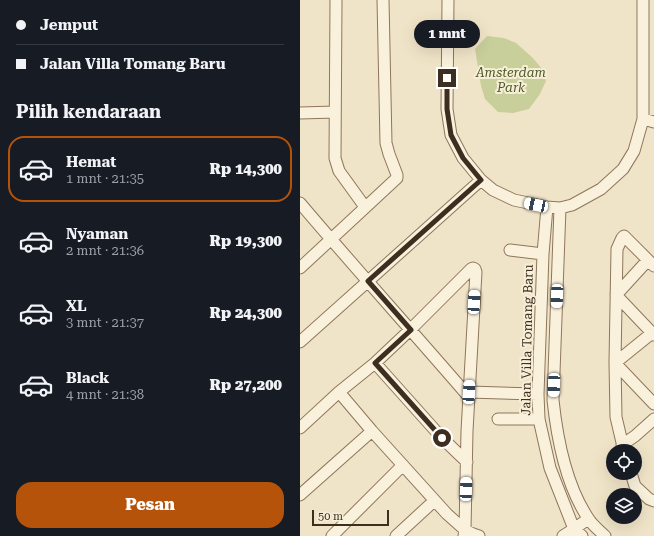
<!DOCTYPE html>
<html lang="id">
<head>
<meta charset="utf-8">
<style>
  :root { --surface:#171b24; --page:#242831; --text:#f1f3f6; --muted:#9ea1a6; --line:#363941; --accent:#b45309 }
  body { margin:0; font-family:"Roboto Serif",serif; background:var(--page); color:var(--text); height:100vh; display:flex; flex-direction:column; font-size:15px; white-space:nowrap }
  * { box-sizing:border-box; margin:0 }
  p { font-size:13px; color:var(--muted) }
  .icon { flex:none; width:22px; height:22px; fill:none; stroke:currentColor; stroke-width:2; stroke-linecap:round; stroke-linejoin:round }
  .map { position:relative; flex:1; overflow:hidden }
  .sheet { display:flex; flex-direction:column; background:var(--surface); width:300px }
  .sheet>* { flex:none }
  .guide { display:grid; align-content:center; height:88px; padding:0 16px; background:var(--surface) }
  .fabs { position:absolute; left:306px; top:444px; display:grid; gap:8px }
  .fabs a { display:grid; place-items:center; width:36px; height:36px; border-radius:50%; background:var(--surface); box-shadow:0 4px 16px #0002; font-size:20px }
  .scale { position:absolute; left:12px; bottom:10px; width:77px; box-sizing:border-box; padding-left:4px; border:2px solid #3d2e20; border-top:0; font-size:11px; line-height:14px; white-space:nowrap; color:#3d2e20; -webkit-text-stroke:3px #f7eed8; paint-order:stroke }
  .end { position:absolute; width:18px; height:18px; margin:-9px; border:5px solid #3d2e20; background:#fff; box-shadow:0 0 0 2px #fff }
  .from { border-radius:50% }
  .bubble { position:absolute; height:28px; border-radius:14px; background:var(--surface); box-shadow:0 4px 16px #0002; font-size:13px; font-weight:800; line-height:28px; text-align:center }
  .car { position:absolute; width:12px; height:24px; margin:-12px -6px; border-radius:5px; box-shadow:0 0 3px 1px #0007; background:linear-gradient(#fff 24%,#345 0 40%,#fff 0 76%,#345 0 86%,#fff 0) }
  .guide b { display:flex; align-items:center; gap:14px; height:38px; font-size:15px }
  .guide b+b { border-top:1px solid var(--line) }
  .guide i { width:10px; height:10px; background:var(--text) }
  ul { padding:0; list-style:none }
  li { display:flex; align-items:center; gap:12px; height:66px; margin:0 8px 6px; padding:0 8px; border:2px solid transparent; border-radius:16px }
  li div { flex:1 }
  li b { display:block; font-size:15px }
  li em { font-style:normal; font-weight:800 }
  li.active { border-color:var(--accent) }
  li>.icon { width:36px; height:36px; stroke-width:1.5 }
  h2 { padding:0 16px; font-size:18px; line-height:48px }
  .primary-button { display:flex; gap:8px; margin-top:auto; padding:8px 16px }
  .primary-button a { flex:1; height:46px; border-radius:16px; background:var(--accent); color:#fff; font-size:16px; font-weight:800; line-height:46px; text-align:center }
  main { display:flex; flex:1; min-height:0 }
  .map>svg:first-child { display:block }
  .green { fill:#c9cf9b }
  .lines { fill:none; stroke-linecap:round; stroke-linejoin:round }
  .minor-casing { stroke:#8d765c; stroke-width:13 }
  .minor { stroke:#faf1dc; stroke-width:11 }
  .route { stroke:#3d2e20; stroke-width:5 }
  .labels { text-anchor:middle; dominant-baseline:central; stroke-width:4; stroke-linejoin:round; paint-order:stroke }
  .park-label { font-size:13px; font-style:italic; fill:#4d5a26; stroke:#f7eed8 }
  .street-label { font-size:13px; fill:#3d2e20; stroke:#f7eed8 }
</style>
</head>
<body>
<main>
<section class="sheet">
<div class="guide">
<b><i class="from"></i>Jemput</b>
<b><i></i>Jalan Villa Tomang Baru</b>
</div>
<h2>Pilih kendaraan</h2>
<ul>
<li class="active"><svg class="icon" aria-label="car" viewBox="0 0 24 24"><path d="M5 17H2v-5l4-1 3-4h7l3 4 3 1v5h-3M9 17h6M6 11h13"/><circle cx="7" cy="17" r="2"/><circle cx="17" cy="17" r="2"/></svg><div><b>Hemat</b><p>1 mnt · 21:35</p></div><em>Rp 14,300</em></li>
<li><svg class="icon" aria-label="car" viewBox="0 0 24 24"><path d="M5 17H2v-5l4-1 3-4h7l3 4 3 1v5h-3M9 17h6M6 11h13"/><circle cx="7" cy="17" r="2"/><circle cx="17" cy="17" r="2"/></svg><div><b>Nyaman</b><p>2 mnt · 21:36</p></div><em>Rp 19,300</em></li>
<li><svg class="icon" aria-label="car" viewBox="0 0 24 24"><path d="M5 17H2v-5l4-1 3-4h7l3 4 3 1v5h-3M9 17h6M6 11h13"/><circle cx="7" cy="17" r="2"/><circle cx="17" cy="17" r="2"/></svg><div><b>XL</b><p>3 mnt · 21:37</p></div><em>Rp 24,300</em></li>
<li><svg class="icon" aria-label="car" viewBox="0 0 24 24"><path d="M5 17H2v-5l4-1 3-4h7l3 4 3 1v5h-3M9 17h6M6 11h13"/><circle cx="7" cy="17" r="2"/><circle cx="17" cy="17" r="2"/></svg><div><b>Black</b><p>4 mnt · 21:38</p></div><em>Rp 27,200</em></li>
</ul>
<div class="primary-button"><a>Pesan</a></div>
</section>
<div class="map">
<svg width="354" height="536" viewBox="0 0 354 536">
  <rect width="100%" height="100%" fill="#f0e4c8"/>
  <!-- green -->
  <path class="green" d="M187 36 204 38 216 43 233 58 242 69 246 81 240 94 229 109 213 113 198 112 185 99 181 86 175 49Z"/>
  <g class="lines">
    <!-- minor casing -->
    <g class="minor-casing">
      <path id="minor" d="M36 0 35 158 39 171 65 207
        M148 0 147 109 151 135 163 158 181 180 193 190 214 200 247 207 260 208 272 205 301 189 323 169 334 151 343 119V0
        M0 113 35 112
        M343 119 354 122
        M0 203C56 269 113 332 169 397
        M247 207 243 254 238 394 239 419 250 468 274 529 282 536
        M260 208 253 400C257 438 266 485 288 518 292 525 299 530 305 536
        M210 250 243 254
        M348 260 316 295 354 335
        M0 268 97 178V175L89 154 86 143 83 0
        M352 333 315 363 354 404
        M0 342 181 180
        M75 363 142 438 167 462
        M39 392 72 431 147 514 165 530 173 534 179 536
        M169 392 238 394
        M198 419H239
        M0 428 39 392 75 363 111 329 171 269 173 268 175 269 176 272 167 431 165 530 164 536
        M322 445 335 436 354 419
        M324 451 316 417 315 363 317 249 322 238 324 236 354 266
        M331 473 335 486 349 499 354 501
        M0 495 72 431
        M32 536 103 465
        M96 536 134 501
        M263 536 274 529 288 519"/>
    </g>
    <!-- minor -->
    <use href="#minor" class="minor"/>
  </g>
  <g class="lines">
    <!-- route -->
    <path class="route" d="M142 438 75 363 111 330 68 281 181 180 163 158 151 135 147 109V78"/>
  </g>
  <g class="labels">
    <!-- park labels -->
    <g class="park-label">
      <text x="211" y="72">Amsterdam<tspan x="211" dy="15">Park</tspan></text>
    </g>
    <!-- street labels -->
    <g class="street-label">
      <text transform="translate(227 340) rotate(-89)">Jalan Villa Tomang Baru</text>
    </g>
  </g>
</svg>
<div class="fabs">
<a><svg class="icon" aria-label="locate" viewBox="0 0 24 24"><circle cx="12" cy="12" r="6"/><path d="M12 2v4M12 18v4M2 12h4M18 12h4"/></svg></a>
<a><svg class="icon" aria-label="layers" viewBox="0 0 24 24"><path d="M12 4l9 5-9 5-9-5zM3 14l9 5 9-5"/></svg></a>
</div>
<div class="scale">50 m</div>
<i class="end from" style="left:142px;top:438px"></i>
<i class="end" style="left:147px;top:78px"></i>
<div class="bubble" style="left:114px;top:20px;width:66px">1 mnt</div>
<i class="car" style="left:236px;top:205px;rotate:282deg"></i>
<i class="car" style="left:257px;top:296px;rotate:182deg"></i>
<i class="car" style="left:174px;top:302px;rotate:3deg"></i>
<i class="car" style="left:254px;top:385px;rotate:182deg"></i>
<i class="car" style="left:169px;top:392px;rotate:3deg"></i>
<i class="car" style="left:166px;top:489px;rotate:2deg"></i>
</div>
</main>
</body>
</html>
